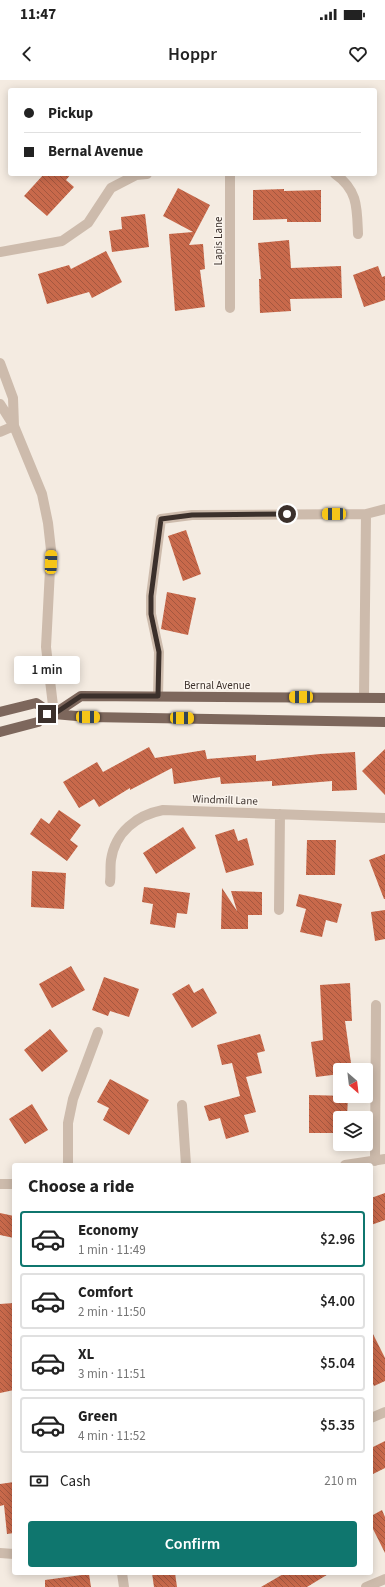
<!DOCTYPE html>
<html lang="en">
<head>
<meta charset="utf-8">
<style>
  :root { --surface:#fff; --page:#f2f2f2; --text:#222; --muted:#767676; --line:#e0e0e0; --accent:#0f766e }
  body { margin:0; font-family:"Source Sans 3",sans-serif; background:var(--page); color:var(--text); height:100vh; display:flex; flex-direction:column; font-size:15px; white-space:nowrap }
  * { box-sizing:border-box; margin:0 }
  p { font-size:13px; color:var(--muted) }
  .icon { flex:none; width:22px; height:22px; fill:none; stroke:currentColor; stroke-width:2; stroke-linecap:round; stroke-linejoin:round }
  .map { position:relative; flex:1; overflow:hidden }
  .details { position:absolute; left:12px; top:1083px; width:361px; height:412px; display:flex; flex-direction:column; background:var(--surface); border-radius:4px; box-shadow:0 2px 10px #0003 }
  .details>* { flex:none }
  .hud { position:absolute; left:8px; top:8px; width:369px; height:88px; border-radius:4px; box-shadow:0 2px 10px #0003; display:grid; align-content:center; height:88px; padding:0 16px; background:var(--surface) }
  .needle { width:26px; rotate:152deg }
  .tools { position:absolute; left:333px; top:983px; display:grid; gap:8px }
  .tools a { display:grid; place-items:center; width:40px; height:40px; border-radius:4px; background:var(--surface); box-shadow:0 2px 10px #0003; font-size:20px }
  .end { position:absolute; width:18px; height:18px; margin:-9px; border:5px solid #3b302b; background:#fff; box-shadow:0 0 0 2px #fff }
  .from { border-radius:50% }
  .bubble { position:absolute; height:28px; border-radius:4px; background:var(--surface); box-shadow:0 2px 10px #0003; font-size:13px; font-weight:600; line-height:28px; text-align:center }
  .car { position:absolute; width:12px; height:24px; margin:-12px -6px; border-radius:5px; box-shadow:0 0 3px 1px #0007; background:linear-gradient(#f5c518 24%,#345 0 40%,#f5c518 0 76%,#345 0 86%,#f5c518 0) }
  .hud b { display:flex; align-items:center; gap:14px; height:38px; font-size:15px }
  .hud b+b { border-top:1px solid var(--line) }
  .hud i { width:10px; height:10px; background:var(--text) }
  ul { padding:0; list-style:none }
  li { display:flex; align-items:center; gap:12px; height:56px; margin:0 8px 6px; padding:0 8px; border:2px solid var(--line); border-radius:4px }
  li div { flex:1 }
  li b { display:block; font-size:15px }
  li em { font-style:normal; font-weight:600 }
  li.active { border-color:var(--accent) }
  li>.icon { width:36px; height:36px; stroke-width:1.5 }
  h2 { padding:0 16px; font-size:18px; line-height:48px }
  .pay { display:flex; align-items:center; gap:10px; height:44px; padding:0 16px; font-size:15px }
  .pay p { margin-inline-start:auto }
  .cta { display:flex; gap:8px; margin-top:auto; padding:8px 16px }
  .cta a { flex:1; height:46px; border-radius:4px; background:var(--accent); color:#fff; font-size:16px; font-weight:600; line-height:46px; text-align:center }
  .status { display:flex; justify-content:space-between; align-items:center; height:28px; padding:0 20px; background:var(--surface); direction:ltr }
  .status svg { height:11px; fill:currentColor }
  header { display:flex; justify-content:space-between; align-items:center; height:52px; padding:0 16px; background:var(--surface); font-size:18px; font-weight:600 }
  .map>svg:first-child { display:block }
  .building { fill:url(#building-back-hatch) }
  .lines { fill:none; stroke-linecap:round; stroke-linejoin:round }
  .minor { stroke:#cdbbac; stroke-width:10 }
  .major { stroke:#7d675c; stroke-width:10 }
  .route { stroke:#3b302b; stroke-width:5 }
  .labels { text-anchor:middle; dominant-baseline:central; stroke-width:3; stroke-linejoin:round; paint-order:stroke }
  .street-label { font-size:11px; fill:#3b302b; stroke:#fbf5ee }
</style>
</head>
<body>
<div class="status"><b>11:47</b><svg viewBox="0 0 49 12"><path d="M0 12V9h3v3zM5 12V6h3v6zM10 12V3h3v9zM15 12V0h3v12zM26 1h20v11H26zM47 4h2v5h-2z"/></svg></div>
<header><svg class="icon" aria-label="back" viewBox="0 0 24 24"><path d="M15 5l-7 7 7 7"/></svg>Hoppr<svg class="icon" aria-label="heart" viewBox="0 0 24 24"><path d="M12 20l-8-8c-3-5 5-10 8-4 3-6 11-1 8 4z"/></svg></header>
<div class="map">
<svg width="385" height="1507" viewBox="0 0 385 1507">
  <defs>
    <pattern id="building-back-hatch" width="6" height="6" patternUnits="userSpaceOnUse"><rect width="6" height="6" fill="#c8694b"/><path d="M-1 5l2 2M0 0l6 6M5-1l2 2" fill="none" stroke="#a4573f"/></pattern>
  </defs>
  <rect width="100%" height="100%" fill="#f4ebe1"/>
  <!-- building -->
  <path class="building" d="M44 94H71L66 100 74 107 47 136 24 116Z
    M178 108 210 125 189 165 203 164 205 189 200 190 205 227 175 231 169 154 193 152 163 136Z
    M284 109V111L321 110V142H287V139L253 140V110Z
    M145 134 149 167 112 172 109 151 122 149 121 137Z
    M289 160 291 188 341 186 342 218 290 219 291 231 260 233 259 199H261L258 163Z
    M106 171 122 202 92 218 89 212 47 224 38 194 69 185 71 189Z
    M378 186 382 197 385 196V220L364 227 353 195Z
    M186 450 201 494 183 501 168 456Z
    M167 512 196 518 188 555 161 549Z
    M149 667 155 678 205 670 207 679 256 675V681L320 674 355 672 357 710 332 711V701L272 706V701L221 704 220 697 174 704 172 688 130 710V708L99 727 94 719 79 728 63 702 97 682 103 692Z
    M385 669V715L362 691Z
    M59 730 81 745 70 760 78 766 67 781 30 754 41 738 49 744Z
    M183 747 196 768 156 794 143 773Z
    M234 749 238 761 247 758 254 785 226 793 215 755Z
    M307 760H336L335 795H306Z
    M385 774V819H384L369 780Z
    M32 791 66 793 64 829 31 827Z
    M144 807 190 813 187 834 177 833 175 848 150 844 153 824 142 822Z
    M222 808 237 831 231 811 262 812V835H248V849H221Z
    M299 814 342 824 337 843 326 840 322 857 300 852 306 829 296 826Z
    M385 830V859L375 861 371 832Z
    M71 886 85 910 52 928 39 904Z
    M104 897 139 909 129 937 110 931 108 936 92 930Z
    M350 903 352 941H345L352 990H340V994L316 997 311 962 323 960 320 905Z
    M189 904 194 913 203 908 217 933 192 948 172 914Z
    M50 949 68 971 42 992 24 970Z
    M260 954 265 971 257 973 262 993 246 997 256 1032 244 1035 249 1052 226 1059 220 1038 209 1041 204 1026 240 1016 232 983 222 985 217 965Z
    M110 999 149 1020 129 1055 103 1040 109 1028 97 1022Z
    M309 1015 348 1016 347 1038 337 1037V1053H309Z
    M32 1024 48 1050 25 1064 9 1039Z
    M385 1113V1140L371 1145V1118Z
    M0 1133 14 1136V1158L0 1155Z
    M14 1223V1310L0 1313V1224Z
    M371 1250 385 1278V1301L374 1306 371 1300Z
    M385 1361V1388L371 1395V1368Z
    M14 1402V1453L7 1454 4 1425 0 1426V1404Z
    M382 1430 385 1437V1473L371 1445V1436Z
    M152 1493H175L177 1507H154Z
    M285 1493H330L307 1507H261Z
    M89 1494 91 1507H45V1500Z"/>
  <g class="lines">
    <!-- minor -->
    <path class="minor" d="M335 94C358 110 357 128 358 154
      M0 172 62 161 88 143 111 108 136 95 147 94
      M230 228V94
      M0 283 13 318 14 346
      M0 324 14 346 42 414 48 443 51 470 46 567 54 634
      M0 352 14 346
      M366 434 385 429
      M158 616 159 572 151 534V516L161 439 192 435 366 434 364 617
      M110 802C111 794 110 787 111 780 115 752 137 735 163 730L385 738
      M279 830 280 734
      M182 1025 186 1085
      M375 1081 376 925
      M68 1085V1043L73 1019 98 952
      M345 1085 385 1079
      M0 1104H14
      M371 1338 385 1332
      M0 1473 14 1474
      M122 1493 124 1507
      M366 1507 385 1499"/>
    <!-- major -->
    <path class="major" d="M0 632 36 623 42 627 47 634
      M54 634 81 616 385 618
      M0 652 38 642 47 634H54L88 637 385 642"/>
  </g>
  <g class="lines">
    <!-- route -->
    <path class="route" d="M47 634H54L81 616H158L159 572 151 534V516L161 439 192 435 287 434"/>
  </g>
  <g class="labels">
    <!-- street labels -->
    <g class="street-label">
      <text transform="translate(218 161) rotate(-90)">Lapis Lane</text>
      <text x="217" y="605">Bernal Avenue</text>
      <text transform="translate(225 720) rotate(2)">Windmill Lane</text>
    </g>
  </g>
</svg>
<div class="tools">
<a><svg class="needle" viewBox="-14 -14 28 28"><path d="M0-13l5 13h-10z" fill="#e53935"/><path d="M0 13l5-13h-10z" fill="#767676"/></svg></a>
<a><svg class="icon" aria-label="layers" viewBox="0 0 24 24"><path d="M12 4l9 5-9 5-9-5zM3 14l9 5 9-5"/></svg></a>
</div>
<i class="end from" style="left:287px;top:434px"></i>
<i class="end" style="left:47px;top:634px"></i>
<div class="bubble" style="left:14px;top:576px;width:66px">1 min</div>
<i class="car" style="left:334px;top:434px;rotate:270deg"></i>
<i class="car" style="left:51px;top:482px;rotate:2deg"></i>
<i class="car" style="left:301px;top:617px;rotate:270deg"></i>
<i class="car" style="left:88px;top:637px;rotate:91deg"></i>
<i class="car" style="left:182px;top:638px;rotate:91deg"></i>
<div class="hud">
<b><i class="from"></i>Pickup</b>
<b><i></i>Bernal Avenue</b>
</div>
<section class="details">
<h2>Choose a ride</h2>
<ul>
<li class="active"><svg class="icon" aria-label="car" viewBox="0 0 24 24"><path d="M5 17H2v-5l4-1 3-4h7l3 4 3 1v5h-3M9 17h6M6 11h13"/><circle cx="7" cy="17" r="2"/><circle cx="17" cy="17" r="2"/></svg><div><b>Economy</b><p>1 min · 11:49</p></div><em>$2.96</em></li>
<li><svg class="icon" aria-label="car" viewBox="0 0 24 24"><path d="M5 17H2v-5l4-1 3-4h7l3 4 3 1v5h-3M9 17h6M6 11h13"/><circle cx="7" cy="17" r="2"/><circle cx="17" cy="17" r="2"/></svg><div><b>Comfort</b><p>2 min · 11:50</p></div><em>$4.00</em></li>
<li><svg class="icon" aria-label="car" viewBox="0 0 24 24"><path d="M5 17H2v-5l4-1 3-4h7l3 4 3 1v5h-3M9 17h6M6 11h13"/><circle cx="7" cy="17" r="2"/><circle cx="17" cy="17" r="2"/></svg><div><b>XL</b><p>3 min · 11:51</p></div><em>$5.04</em></li>
<li><svg class="icon" aria-label="car" viewBox="0 0 24 24"><path d="M5 17H2v-5l4-1 3-4h7l3 4 3 1v5h-3M9 17h6M6 11h13"/><circle cx="7" cy="17" r="2"/><circle cx="17" cy="17" r="2"/></svg><div><b>Green</b><p>4 min · 11:52</p></div><em>$5.35</em></li>
</ul>
<div class="pay"><svg class="icon" aria-label="cash" viewBox="0 0 24 24"><path d="M3 7h18v10H3z"/><circle cx="12" cy="12" r="2"/></svg>Cash<p>210 m</p></div>
<div class="cta"><a>Confirm</a></div>
</section>
</div>
</body>
</html>
